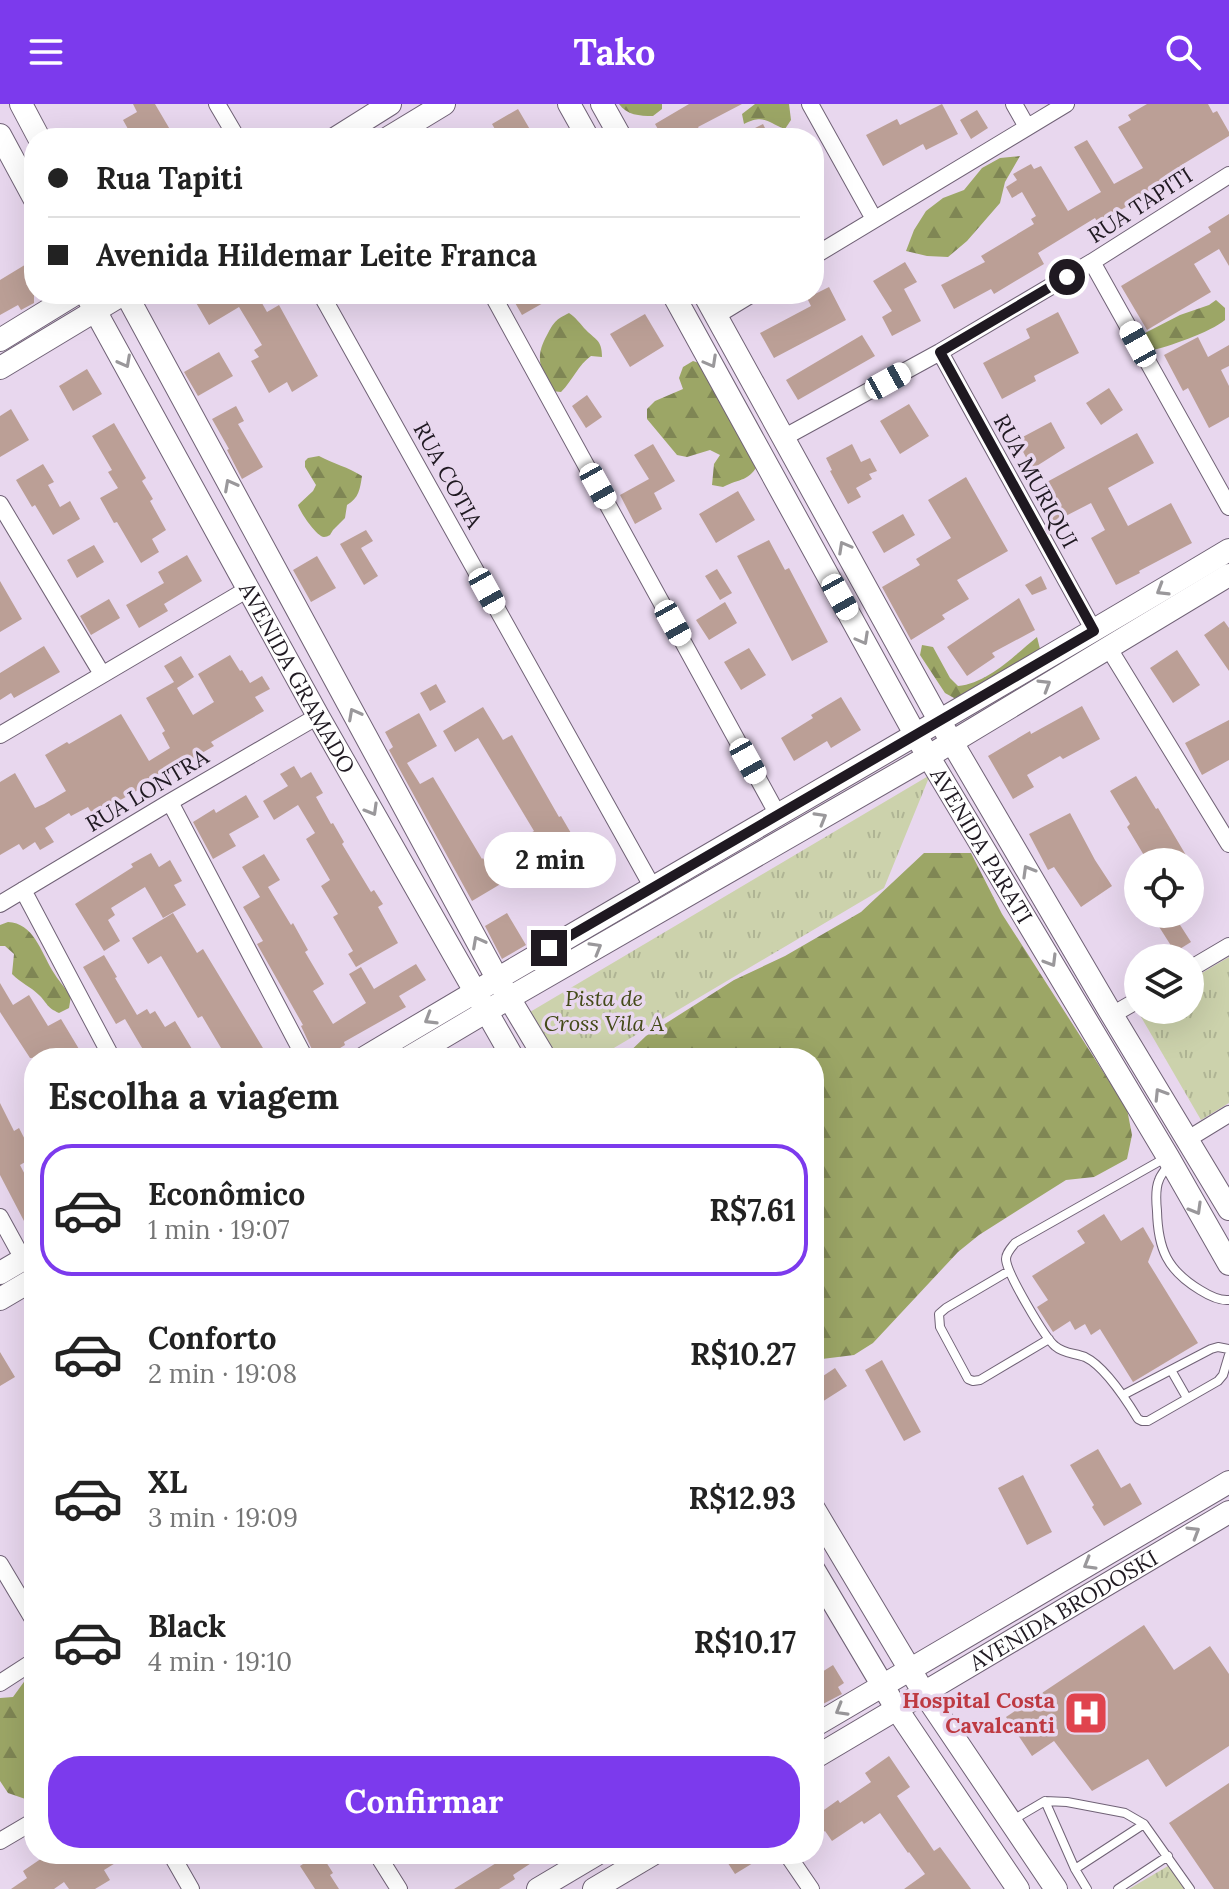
<!DOCTYPE html>
<html lang="pt">
<head>
<meta charset="utf-8">
<style>
  :root { --surface:#fff; --page:#f2f2f2; --text:#222; --muted:#767676; --line:#e0e0e0; --accent:#7c3aed }
  body { margin:0; font-family:Lora,serif; background:var(--page); color:var(--text); height:100vh; display:flex; flex-direction:column; font-size:30px; white-space:nowrap }
  * { box-sizing:border-box; margin:0 }
  p { font-size:26px; color:var(--muted) }
  .icon { flex:none; width:44px; height:44px; fill:none; stroke:currentColor; stroke-width:2; stroke-linecap:round; stroke-linejoin:round }
  .map { position:relative; flex:1; overflow:hidden }
  .side { position:absolute; left:24px; top:944px; width:800px; height:816px; display:flex; flex-direction:column; background:var(--surface); border-radius:32px; box-shadow:0 8px 32px #0002 }
  .side>* { flex:none }
  .banner { position:absolute; left:24px; top:24px; width:800px; height:176px; border-radius:32px; box-shadow:0 8px 32px #0002; display:grid; align-content:center; height:176px; padding:0 24px; background:var(--surface) }
  .fabs { position:absolute; left:1124px; top:744px; display:grid; gap:16px }
  .fabs a { display:grid; place-items:center; width:80px; height:80px; border-radius:50%; background:var(--surface); box-shadow:0 8px 32px #0002; font-size:40px }
  .end { position:absolute; width:36px; height:36px; margin:-18px; border:10px solid #1f1921; background:#fff; box-shadow:0 0 0 4px #fff }
  .from { border-radius:50% }
  .bubble { position:absolute; height:56px; border-radius:28px; background:var(--surface); box-shadow:0 8px 32px #0002; font-size:26px; font-weight:700; line-height:56px; text-align:center }
  .car { position:absolute; width:24px; height:48px; margin:-24px -12px; border-radius:10px; box-shadow:0 0 6px 2px #0007; background:linear-gradient(#fff 24%,#345 0 40%,#fff 0 76%,#345 0 86%,#fff 0) }
  .banner b { display:flex; align-items:center; gap:28px; height:76px; font-size:30px }
  .banner b+b { border-top:2px solid var(--line) }
  .banner i { width:20px; height:20px; background:var(--text) }
  ul { padding:0; list-style:none }
  li { display:flex; align-items:center; gap:24px; height:132px; margin:0 16px 12px; padding:0 8px; border:4px solid transparent; border-radius:32px }
  li div { flex:1 }
  li b { display:block; font-size:30px }
  li em { font-style:normal; font-weight:700 }
  li.selected { border-color:var(--accent) }
  li>.icon { width:72px; height:72px; stroke-width:1.5 }
  h2 { padding:0 24px; font-size:36px; line-height:96px }
  .primary-button { display:flex; gap:16px; margin-top:auto; padding:16px 24px }
  .primary-button a { flex:1; height:92px; border-radius:32px; background:var(--accent); color:#fff; font-size:32px; font-weight:700; line-height:92px; text-align:center }
  header { display:flex; justify-content:space-between; align-items:center; height:104px; padding:0 24px; background:var(--accent); color:#fff; font-size:36px; font-weight:700 }
  .map>svg:first-child { display:block }
  .forest { fill:url(#forest-firs) }
  .park { fill:url(#park-tufts) }
  .building { fill:#bb9f96 }
  .lines { fill:none; stroke-linecap:round; stroke-linejoin:round }
  .lane-casing { stroke:#706276; stroke-width:10 }
  .street-casing { stroke:#706276; stroke-width:18 }
  .secondary-casing { stroke:#706276; stroke-width:24 }
  .lane { stroke:#fff; stroke-width:8 }
  .street { stroke:#fff; stroke-width:16 }
  .secondary { stroke:#fff; stroke-width:22 }
  .oneway { stroke:#9a989b }
  .route { stroke:#1f1921; stroke-width:10 }
  .labels { text-anchor:middle; dominant-baseline:central; stroke-width:7; stroke-linejoin:round; paint-order:stroke }
  .street-label { font-size:22px; fill:#1f1921; stroke:#e8d7ee }
  .park-label { font-size:22px; font-style:italic; fill:#444a19; stroke:#e8d7ee }
  .health-label { font-size:22px; font-weight:bold; fill:#be3a42; stroke:#e8d7ee; text-anchor:end }
</style>
</head>
<body>
<header><svg class="icon" aria-label="menu" viewBox="0 0 24 24"><path d="M4 6h16M4 12h16M4 18h16"/></svg>Tako<svg class="icon" aria-label="search" viewBox="0 0 24 24"><circle cx="10" cy="10" r="6"/><path d="M15 15l6 6"/></svg></header>
<div class="map">
<svg width="1229" height="1785" viewBox="0 0 1229 1785">
  <defs>
    <pattern id="forest-firs" width="22" height="20" patternUnits="userSpaceOnUse" patternTransform="scale(2)"><rect width="22" height="20" fill="#9ca666"/><path d="M5 1l3.5 6h-7zM16 11l3.5 6h-7z" fill="#7f8654"/></pattern>
    <pattern id="park-tufts" width="24" height="20" patternUnits="userSpaceOnUse" patternTransform="scale(2)"><rect width="24" height="20" fill="#ccd2ac"/><path d="M3 7l-1-3M5 7V3M7 7l1-3M15 17l-1-3M17 17v-4M19 17l1-3" fill="none" stroke="#afb494"/></pattern>
  </defs>
  <rect width="100%" height="100%" fill="#e8d7ee"/>
  <!-- forest -->
  <path class="forest" d="M619 0H662V5L653 12C639 12 627 11 619 0Z
    M755 0H789L791 16 785 25C767 18 764 10 744 20L742 10Z
    M1020 52 1005 78 1000 99 967 137 948 153 927 152 906 147 914 126 926 107 943 94 964 86 982 64 1000 54Z
    M1216 196 1225 204V216C1211 228 1168 243 1149 247L1143 239 1145 229 1180 211 1209 201Z
    M569 209C576 214 579 218 584 224 595 236 602 235 602 253L591 252C578 261 573 276 561 288L551 287C541 265 534 254 547 231 554 218 555 216 569 209Z
    M693 257 705 261 759 358C750 378 740 374 723 383L712 381 714 360 720 351 710 346 687 353 677 351 647 315V305L655 297 683 285 679 274 683 263Z
    M319 352C334 360 348 363 362 372 360 385 359 394 347 401L345 414 333 426 330 431C328 432 326 433 324 433 316 432 300 408 298 401L313 387 316 381 305 363V357L308 354Z
    M1037 533 1040 545 965 593 954 594 945 589 920 551 922 541 933 543 950 574 958 582C988 579 1015 551 1037 533Z
    M924 749H971L1002 810 1127 1005 1132 1031 1127 1055 1094 1073 1066 1076 979 1131 958 1148 873 1239 854 1251 814 1256V954H623L646 932 734 876 785 852 861 808Z
    M8 818C33 819 41 847 52 866 58 876 65 884 71 892L69 904 59 909C46 903 48 900 39 891 31 883 21 879 12 870L14 850 5 842H0V821Z
    M34 1564V1698L8 1689 0 1677V1594L13 1593Z"/>
  <!-- park -->
  <path class="park" d="M930 671 884 784 597 954H559L530 908Z
    M1229 853V999L1201 1016 1137 906H1190V876Z
    M1173 1759 1192 1785H1129Z"/>
  <!-- building -->
  <path class="building" d="M133 0H155L175 34H133L123 16 137 8Z
    M689 0H742L698 23 705 34H663L655 20Z
    M942 0 958 30 926 46 923 40 883 62 866 31 897 15 900 21Z
    M1147 0H1208L1213 9 1217 7 1229 28V32L1180 62 1183 67 1130 99 1131 100 1098 119 1095 114 1038 149 1044 160 994 190 991 185 954 205 941 181 985 158 981 152 1034 120 1031 115 1036 112 1022 88 1012 94 1006 83 1017 76 1013 70 1031 60 1034 65 1041 62 1068 107 1101 88 1074 43 1087 36 1114 80 1143 64 1118 23 1131 16 1128 11Z
    M518 5 535 34H500L492 20Z
    M977 6 988 24 971 35 960 16Z
    M763 20 770 34H735Z
    M1229 110V162L1219 145 1194 160 1211 188 1147 226 1121 182 1211 128 1208 123Z
    M905 158 917 178 904 185 921 217 892 232 882 213 892 207 873 177Z
    M28 159 34 169V199L21 206 18 201 0 211V176Z
    M829 183 846 216 774 254 760 229 811 202 807 194Z
    M191 190H261L258 192 267 208 279 201 318 272 292 288 287 278 269 289 251 257 259 253 254 246 262 241 239 203 209 221Z
    M510 190H559L522 211Z
    M1058 208 1079 249 1034 272 1036 277 1002 295 983 259 1030 234 1026 225Z
    M645 210 664 242 630 263 610 230Z
    M862 231 875 252 798 296 786 276Z
    M1198 233 1208 253 1229 241V262L1221 266 1229 282V313L1209 324 1188 284 1183 287 1164 251Z
    M219 248 233 272 198 292 184 268Z
    M87 265 102 290 73 307 59 282Z
    M1109 284 1123 306 1101 321 1086 299Z
    M587 291 602 313 586 324 572 302Z
    M909 300 929 332 900 350 880 317Z
    M236 302 244 317 238 320 263 363 242 375 227 346 229 345 212 315Z
    M11 305 29 336 0 353V312Z
    M1051 318 1065 344 1032 365 1017 336Z
    M114 319 146 374 142 377 153 395 150 397 166 426 152 435 159 448 141 459 117 418 114 419 100 394 118 384 108 368 112 366 92 332Z
    M1137 329 1154 359 1108 384 1128 422 1171 399 1192 439 1139 467 1140 469 1116 481 1091 434 1105 426 1091 399 1052 419 1034 385Z
    M653 340 675 377 654 389 662 405 635 420 620 391 649 375 634 351Z
    M852 340 861 358 870 354 877 367 869 370 872 375 856 384 861 393 848 400 830 367 832 366 826 354Z
    M43 360 54 378 48 381 60 403 70 397 80 415 53 431 35 401 32 403 16 376Z
    M966 373 1008 447 957 476 969 495 942 511 945 515 911 536 882 483 920 461 916 455 951 434 928 396Z
    M738 387 755 416 716 439 699 410Z
    M903 410 915 431 884 449 872 428Z
    M366 426 373 437 361 444 378 472 364 481 340 440Z
    M769 436 785 466 789 464 828 538 792 557 737 452Z
    M94 441 104 458 77 474 67 456Z
    M187 451 202 477 164 500 168 507 139 524 126 501 164 479 158 468Z
    M317 452 336 484 311 498 293 466Z
    M717 465 732 489 720 496 705 472Z
    M1041 472 1047 485 1032 491 1025 481Z
    M0 477 22 515 0 528Z
    M1019 494 1035 526 992 549 995 553 967 572 947 543Z
    M109 495 120 514 91 531 80 512Z
    M725 498 737 519 709 536 696 516Z
    M1224 517 1229 524V567L1204 531Z
    M44 542 60 568 14 594 11 589 0 596V569Z
    M749 544 766 571 741 586 724 558Z
    M1177 546 1200 581 1173 599 1150 564Z
    M230 551 240 567 242 566 250 579 262 572 270 585 255 593 264 607 211 638 214 642 124 694 93 711 88 703 71 712 69 709 45 724 54 738 40 746 35 738 23 746 19 740 0 751V678L15 669 35 704 44 700 66 687 45 651 67 638 69 640 121 610 149 657 170 644 162 629 165 627 146 594 174 578 164 562 181 552 194 573 177 584 193 611 214 598 198 570Z
    M436 580 446 598 430 607 420 589Z
    M841 593 861 626 831 644 827 637 794 657 781 634 813 614 811 611Z
    M1082 602 1100 635 1063 655 1060 652 1027 671 1034 683 1013 695 988 652 1030 627 1031 630Z
    M483 603 503 636 512 631 559 713 561 712 575 736 540 756 526 732 534 727 478 634 455 648 443 627Z
    M419 609 437 642 407 659 420 680 433 673 482 755 483 754 490 767 500 761 509 775 472 797 389 646 393 643 385 628Z
    M1229 616V656L1202 671 1185 639Z
    M294 662 301 674 311 668 323 689 316 693 331 720 333 719 344 738 342 740 371 788 374 786 383 800 378 803 398 839 356 863 348 850 353 847 333 813 338 810 321 782 330 776 306 735 315 729 298 701 274 716 263 697 288 682 280 670Z
    M1136 672 1156 705 1158 704 1190 758H1148L1127 723 1130 720 1110 687Z
    M246 691 259 713 229 730 236 742 213 755 193 718 214 705 216 709Z
    M1070 709 1095 756 1112 782 1081 803 1054 763 1048 766 1029 730Z
    M151 749 159 763 170 756 182 777 174 781 186 801 163 814 145 783 111 804 115 811 108 816 120 837 104 847 75 800 133 763 131 760Z
    M264 750 280 776 268 783 291 821 293 819 308 846 305 848 324 880 313 887 333 920 366 899 349 870 361 863 374 885 416 860 426 876 399 892 406 903 344 938 345 941 324 954H316L301 922 303 921 257 840 263 837 243 803 260 793 242 763Z
    M173 809 197 849 203 845 269 954H227L202 912 198 914 161 852 148 860 132 834Z
    M507 809 526 841 502 855 485 822Z
    M1151 810H1173L1191 838 1175 848Z
    M104 851 117 873 115 874 137 911 147 905 150 910 155 907 165 923 175 917 192 945 177 954H148L125 915 116 920 83 863Z
    M0 879 13 901 29 891 48 922 61 915 79 945 63 954H30L0 908Z
    M0 999 14 1027 19 1024 34 1053 20 1061 34 1088V1112L24 1117 0 1071Z
    M1104 1110 1121 1137 1143 1123 1154 1142 1148 1158 1198 1239 1133 1278 1100 1225 1091 1231 1085 1220 1075 1226 1070 1217 1053 1228 1037 1203 1048 1196 1032 1172 1085 1139 1077 1127Z
    M0 1248 15 1273 0 1282Z
    M882 1256 921 1328 904 1337 865 1266Z
    M835 1264 847 1282 814 1303V1278Z
    M1098 1345 1121 1384 1130 1379 1142 1400 1104 1422 1092 1403 1094 1401 1070 1361Z
    M1023 1371 1052 1428 1027 1441 998 1384Z
    M1144 1521 1174 1566 1210 1542 1229 1570V1642L1166 1683 1148 1655 1092 1687 1054 1637 1032 1652 1006 1613Z
    M833 1561 844 1579 838 1583 842 1590 823 1600 814 1586V1573Z
    M889 1652 910 1683 897 1692 934 1747 940 1743 971 1785H904L925 1770 909 1748 908 1749 880 1709 864 1720 862 1717 832 1737 825 1727 814 1734V1713L838 1696 840 1699 871 1678 865 1669Z
    M1229 1679V1785H1214L1169 1719Z
    M48 1750H130L104 1766 110 1776 95 1785H69L64 1778 54 1785H11L27 1774 23 1767Z
    M318 1750H321L333 1769 330 1771 339 1785H315L300 1762Z
    M511 1750H545L513 1771 515 1775 499 1785H454Z
    M722 1750H747L753 1759 735 1770Z"/>
  <g class="lines">
    <!-- lane casing -->
    <g class="lane-casing">
      <path id="lane" d="M1167 1053 1015 1139C1011 1144 1006 1149 1006 1155 1006 1168 1045 1234 1055 1242 1064 1250 1075 1249 1085 1253 1104 1262 1127 1297 1138 1315L1142 1317H1148L1218 1277 1223 1271 1229 1251
        M1169 1060C1166 1065 1161 1070 1159 1076 1155 1085 1156 1097 1157 1107 1158 1145 1167 1166 1200 1186 1208 1191 1219 1197 1229 1196
        M1009 1167 946 1204 939 1210 940 1223 968 1275 973 1277 980 1276 1049 1235
        M1171 1266 1187 1294
        M1123 1291 1211 1245 1218 1243 1229 1245
        M1045 1697 1075 1765 1087 1785
        M1011 1717 1045 1697 1067 1698 1125 1709 1144 1720 1190 1785
        M1075 1765 1144 1720
        M1118 1785 1168 1752"/>
    </g>
    <!-- street casing -->
    <g class="street-casing">
      <path id="street" d="M217 0 237 34
        M810 0 874 115
        M1014 0 1027 23
        M814 152 1066 0
        M1092 158 1229 403
        M321 190 653 784
        M492 190 778 711
        M716 212 752 190
        M940 248 1094 527
        M783 334 940 248 1092 158 1229 71
        M0 400 102 570
        M1108 543 1229 740
        M0 631 248 485
        M170 698 305 954
        M23 786 112 954
        M0 800 170 698 318 612
        M1190 865 1229 842
        M1112 911 1138 896
        M1188 1035 1229 1010
        M0 1113 23 1155
        M0 1460 34 1517
        M0 1579 34 1557
        M0 1737 34 1717
        M171 1750 191 1785
        M377 1750 399 1785
        M787 1750 811 1785"/>
    </g>
    <!-- secondary casing -->
    <g class="secondary-casing">
      <g id="secondary">
        <path d="M21 0 39 34"/>
        <path d="M569 0 588 34"/>
        <path d="M602 0 621 34"/>
        <path d="M0 31 34 94"/>
        <path d="M336 34 390 0"/>
        <path d="M388 34 444 0"/>
        <path id="s1" d="M86 190 318 612 513 954"/>
        <path d="M126 190 497 874 545 954"/>
        <path id="s2" d="M673 190 915 630 1168 1053 1229 1160"/>
        <path d="M704 190 939 616 1112 911 1229 1105"/>
        <path d="M0 236 75 190"/>
        <path d="M0 264 123 190"/>
        <path d="M364 954C651 782 942 618 1229 446"/>
        <path d="M408 954 509 894 929 652 1229 471"/>
        <path d="M0 1169 34 1149"/>
        <path d="M0 1195 34 1175"/>
        <path d="M814 1405 924 1589 1056 1785"/>
        <path d="M814 1466 896 1604 1018 1785"/>
        <path d="M814 1622 1229 1378"/>
        <path id="s3" d="M814 1654 1229 1408"/>
        <path d="M538 1785 597 1750"/>
        <path d="M594 1785 653 1750"/>
      </g>
    </g>
    <!-- lane -->
    <use href="#lane" class="lane"/>
    <!-- street -->
    <use href="#street" class="street"/>
    <!-- secondary -->
    <use href="#secondary" class="secondary"/>
  </g>
  <!-- one-way arrows -->
  <defs><path id="oneway-chevron" d="M-2-3.5L2.5 0L-2 3.5" fill="none" stroke-width="1.6" stroke-linecap="round" stroke-linejoin="round" transform="scale(2)"/></defs>
  <g class="oneway">
    <use href="#oneway-chevron" transform="translate(125 258) rotate(62)"/>
    <use href="#oneway-chevron" transform="translate(711 258) rotate(61)"/>
    <use href="#oneway-chevron" transform="translate(230 381) rotate(-118)"/>
    <use href="#oneway-chevron" transform="translate(844 443) rotate(-119)"/>
    <use href="#oneway-chevron" transform="translate(1162 486) rotate(149)"/>
    <use href="#oneway-chevron" transform="translate(863 535) rotate(61)"/>
    <use href="#oneway-chevron" transform="translate(1045 581) rotate(-31)"/>
    <use href="#oneway-chevron" transform="translate(354 610) rotate(-118)"/>
    <use href="#oneway-chevron" transform="translate(372 706) rotate(60)"/>
    <use href="#oneway-chevron" transform="translate(821 714) rotate(-30)"/>
    <use href="#oneway-chevron" transform="translate(1028 767) rotate(-120)"/>
    <use href="#oneway-chevron" transform="translate(478 838) rotate(-118)"/>
    <use href="#oneway-chevron" transform="translate(596 844) rotate(-30)"/>
    <use href="#oneway-chevron" transform="translate(1051 857) rotate(59)"/>
    <use href="#oneway-chevron" transform="translate(430 915) rotate(149)"/>
    <use href="#oneway-chevron" transform="translate(1160 990) rotate(-122)"/>
    <use href="#oneway-chevron" transform="translate(1196 1105) rotate(60)"/>
    <use href="#oneway-chevron" transform="translate(1194 1428) rotate(-31)"/>
    <use href="#oneway-chevron" transform="translate(1089 1460) rotate(150)"/>
    <use href="#oneway-chevron" transform="translate(841 1606) rotate(150)"/>
  </g>
  <g class="lines">
    <!-- route -->
    <path class="route" d="M549 844 1094 527 940 248 1067 173"/>
  </g>
  <!-- icons -->
  <defs>
    <g id="hospital-square" transform="scale(2.3)"><rect x="-9" y="-9" width="18" height="18" rx="4" fill="#e0444e" stroke="#e8d7ee"/><path d="M-5-5h3v3.5h4V-5h3V5h-3V1.5h-4V5h-3Z" fill="#fff"/></g>
  </defs>
  <g fill-rule="evenodd">
    <use href="#hospital-square" x="1086" y="1609"/>
  </g>
  <g class="labels">
    <!-- street labels -->
    <g class="street-label">
      <text transform="translate(1140 101) rotate(-33)">RUA TAPITI</text>
      <text transform="translate(448 371) rotate(61)">RUA COTIA</text>
      <text transform="translate(1036 377) rotate(61)">RUA MURIQUI</text>
      <text stroke="none"><textPath href="#s1" startOffset="438">AVENIDA GRAMADO</textPath></text>
      <text transform="translate(147 686) rotate(-31)">RUA LONTRA</text>
      <text stroke="none"><textPath href="#s2" startOffset="632">AVENIDA PARATI</textPath></text>
      <text stroke="none"><textPath href="#s3" startOffset="290">AVENIDA BRODOSKI</textPath></text>
    </g>
    <!-- park labels -->
    <g class="park-label">
      <text x="604" y="894">Pista de<tspan x="604" dy="25">Cross Vila A</tspan></text>
    </g>
    <!-- health labels -->
    <g class="health-label">
      <text x="1055" y="1596">Hospital Costa<tspan x="1055" dy="25">Cavalcanti</tspan></text>
    </g>
  </g>
</svg>
<div class="fabs">
<a><svg class="icon" aria-label="locate" viewBox="0 0 24 24"><circle cx="12" cy="12" r="6"/><path d="M12 2v4M12 18v4M2 12h4M18 12h4"/></svg></a>
<a><svg class="icon" aria-label="layers" viewBox="0 0 24 24"><path d="M12 4l9 5-9 5-9-5zM3 14l9 5 9-5"/></svg></a>
</div>
<i class="end from" style="left:1067px;top:173px"></i>
<i class="end" style="left:549px;top:844px"></i>
<div class="bubble" style="left:484px;top:728px;width:132px">2 min</div>
<i class="car" style="left:1138px;top:240px;rotate:331deg"></i>
<i class="car" style="left:888px;top:277px;rotate:61deg"></i>
<i class="car" style="left:598px;top:382px;rotate:151deg"></i>
<i class="car" style="left:487px;top:487px;rotate:151deg"></i>
<i class="car" style="left:840px;top:493px;rotate:151deg"></i>
<i class="car" style="left:673px;top:519px;rotate:151deg"></i>
<i class="car" style="left:748px;top:657px;rotate:151deg"></i>
<div class="banner">
<b><i class="from"></i>Rua Tapiti</b>
<b><i></i>Avenida Hildemar Leite Franca</b>
</div>
<section class="side">
<h2>Escolha a viagem</h2>
<ul>
<li class="selected"><svg class="icon" aria-label="car" viewBox="0 0 24 24"><path d="M5 17H2v-5l4-1 3-4h7l3 4 3 1v5h-3M9 17h6M6 11h13"/><circle cx="7" cy="17" r="2"/><circle cx="17" cy="17" r="2"/></svg><div><b>Econômico</b><p>1 min · 19:07</p></div><em>R$7.61</em></li>
<li><svg class="icon" aria-label="car" viewBox="0 0 24 24"><path d="M5 17H2v-5l4-1 3-4h7l3 4 3 1v5h-3M9 17h6M6 11h13"/><circle cx="7" cy="17" r="2"/><circle cx="17" cy="17" r="2"/></svg><div><b>Conforto</b><p>2 min · 19:08</p></div><em>R$10.27</em></li>
<li><svg class="icon" aria-label="car" viewBox="0 0 24 24"><path d="M5 17H2v-5l4-1 3-4h7l3 4 3 1v5h-3M9 17h6M6 11h13"/><circle cx="7" cy="17" r="2"/><circle cx="17" cy="17" r="2"/></svg><div><b>XL</b><p>3 min · 19:09</p></div><em>R$12.93</em></li>
<li><svg class="icon" aria-label="car" viewBox="0 0 24 24"><path d="M5 17H2v-5l4-1 3-4h7l3 4 3 1v5h-3M9 17h6M6 11h13"/><circle cx="7" cy="17" r="2"/><circle cx="17" cy="17" r="2"/></svg><div><b>Black</b><p>4 min · 19:10</p></div><em>R$10.17</em></li>
</ul>
<div class="primary-button"><a>Confirmar</a></div>
</section>
</div>
</body>
</html>
